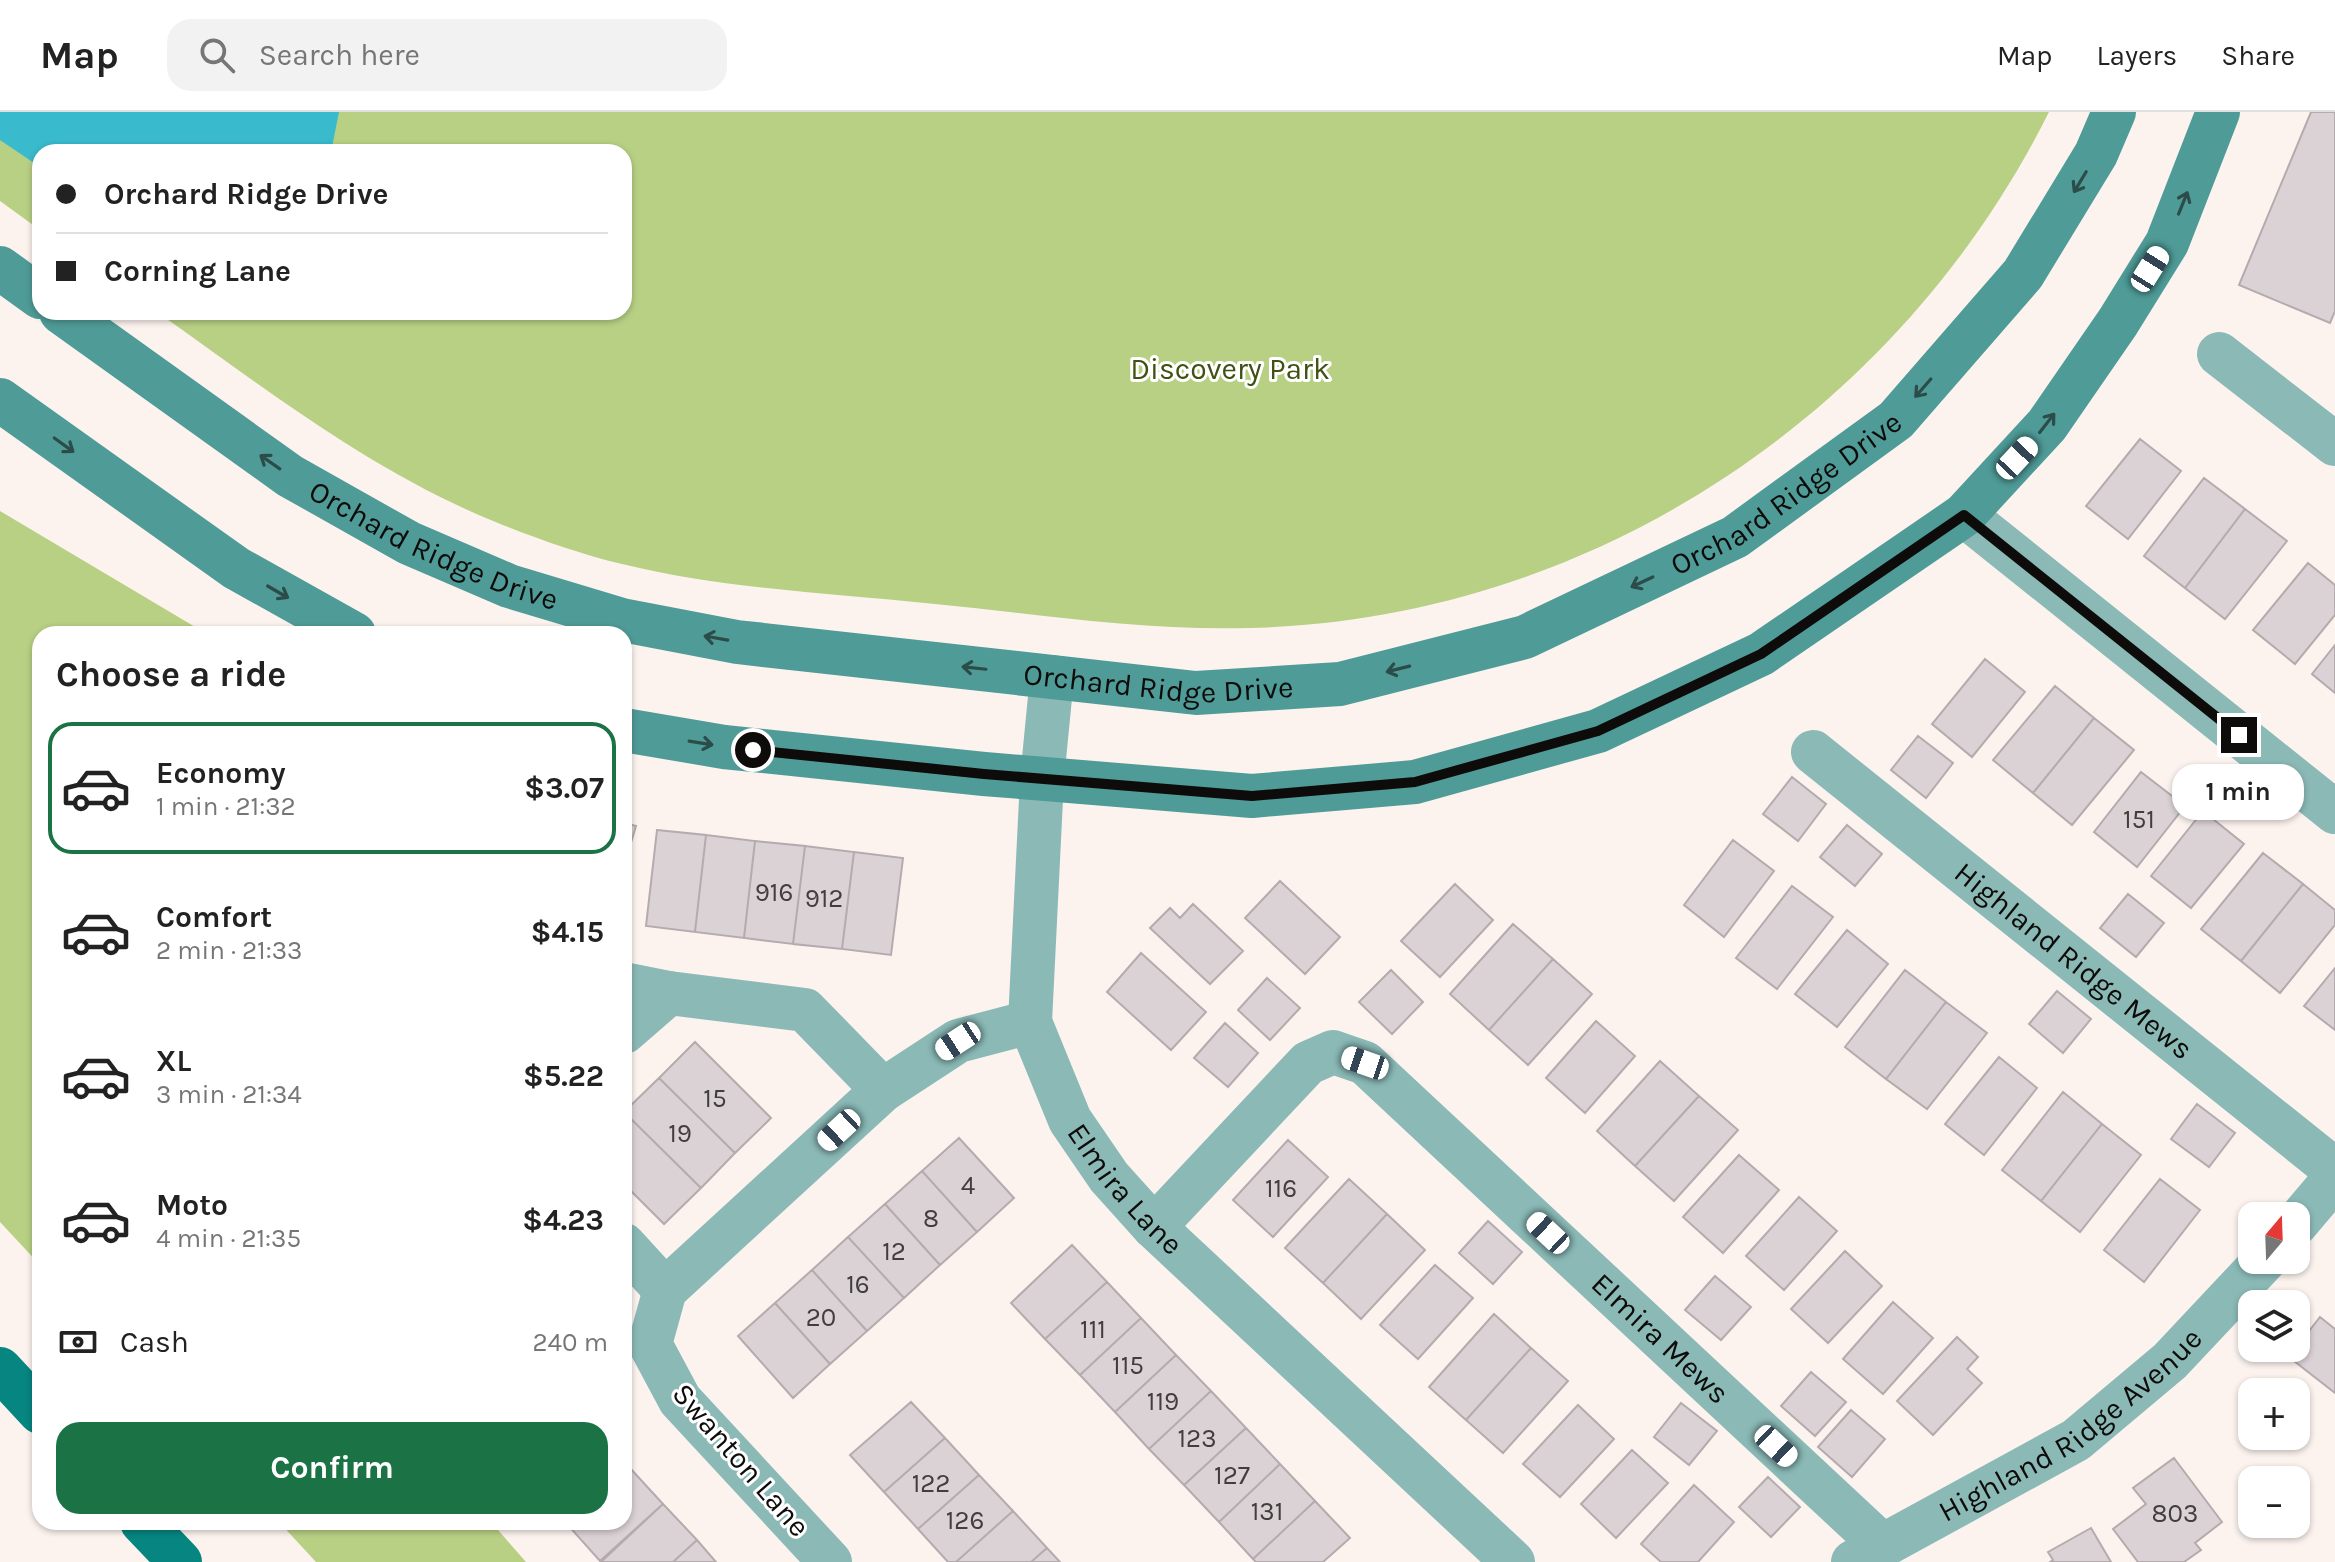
<!DOCTYPE html>
<html lang="en">
<head>
<meta charset="utf-8">
<style>
  :root { --surface:#fff; --page:#f2f2f2; --text:#222; --muted:#767676; --line:#e0e0e0; --accent:#1a7245 }
  body { margin:0; font-family:Karla,sans-serif; background:var(--page); color:var(--text); height:100vh; display:flex; flex-direction:column; font-size:30px; white-space:nowrap }
  * { box-sizing:border-box; margin:0 }
  p { font-size:26px; color:var(--muted) }
  .icon { flex:none; width:44px; height:44px; fill:none; stroke:currentColor; stroke-width:2; stroke-linecap:round; stroke-linejoin:round }
  .map { position:relative; flex:1; overflow:hidden }
  .panel { position:absolute; left:32px; top:514px; width:600px; height:904px; display:flex; flex-direction:column; background:var(--surface); border-radius:24px; box-shadow:0 2px 6px #0004 }
  .panel>* { flex:none }
  .guide { position:absolute; left:32px; top:32px; width:600px; height:176px; border-radius:24px; box-shadow:0 2px 6px #0004; display:grid; align-content:center; height:176px; padding:0 24px; background:var(--surface) }
  .needle { width:52px; rotate:19deg }
  .tools { position:absolute; left:2238px; top:1090px; display:grid; gap:16px }
  .tools a { display:grid; place-items:center; width:72px; height:72px; border-radius:16px; background:var(--surface); box-shadow:0 2px 6px #0004; font-size:40px }
  .end { position:absolute; width:36px; height:36px; margin:-18px; border:10px solid #0e0c0a; background:#fff; box-shadow:0 0 0 4px #fff }
  .from { border-radius:50% }
  .bubble { position:absolute; height:56px; border-radius:24px; background:var(--surface); box-shadow:0 2px 6px #0004; font-size:26px; font-weight:700; line-height:56px; text-align:center }
  .car { position:absolute; width:24px; height:48px; margin:-24px -12px; border-radius:10px; box-shadow:0 0 6px 2px #0007; background:linear-gradient(#fff 24%,#345 0 40%,#fff 0 76%,#345 0 86%,#fff 0) }
  .guide b { display:flex; align-items:center; gap:28px; height:76px; font-size:30px }
  .guide b+b { border-top:2px solid var(--line) }
  .guide i { width:20px; height:20px; background:var(--text) }
  ul { padding:0; list-style:none }
  li { display:flex; align-items:center; gap:24px; height:132px; margin:0 16px 12px; padding:0 8px; border:4px solid transparent; border-radius:24px }
  li div { flex:1 }
  li b { display:block; font-size:30px }
  li em { font-style:normal; font-weight:700 }
  li.selected { border-color:var(--accent) }
  li>.icon { width:72px; height:72px; stroke-width:1.5 }
  h2 { padding:0 24px; font-size:36px; line-height:96px }
  .pay { display:flex; align-items:center; gap:20px; height:88px; padding:0 24px; font-size:30px }
  .pay p { margin-inline-start:auto }
  .primary-button { display:flex; gap:16px; margin-top:auto; padding:16px 24px }
  .primary-button a { flex:1; height:92px; border-radius:24px; background:var(--accent); color:#fff; font-size:32px; font-weight:700; line-height:92px; text-align:center }
  header { display:flex; align-items:center; gap:48px; box-sizing:border-box; height:112px; padding:0 40px; background:var(--surface); border-bottom:2px solid var(--line) }
  header strong { font-size:38px }
  nav { display:flex; gap:44px; margin-inline-start:auto; font-size:28px }
  .search { width:560px; height:72px; background:var(--page); display:flex; align-items:center; gap:20px; box-sizing:border-box; padding:0 28px; border-radius:24px; color:var(--muted); font-size:30px }
  .map>svg:first-child { display:block }
  .green { fill:#b8d084 }
  .water { fill:#39bacd }
  .building { fill:#dbd2d5; stroke:#b4abae; stroke-width:2 }
  .lines { fill:none; stroke-linecap:round; stroke-linejoin:round }
  .street { stroke:#8ab9b6; stroke-width:44 }
  .secondary { stroke:#4f9b97; stroke-width:44 }
  .primary { stroke:#068581; stroke-width:44 }
  .oneway { stroke:#2b4c49 }
  .route { stroke:#0e0c0a; stroke-width:10 }
  .labels { text-anchor:middle; dominant-baseline:central; stroke-width:6; stroke-linejoin:round; paint-order:stroke }
  .number-label { font-size:26px; fill:#413e3d }
  .park-label { font-size:30px; fill:#415115; stroke:#fff }
  .street-label { font-size:30px; fill:#0e0c0a; stroke:#fff }
</style>
</head>
<body>
<header>
<strong>Map</strong>
<div class="search"><svg class="icon" aria-label="search" viewBox="0 0 24 24"><circle cx="10" cy="10" r="6"/><path d="M15 15l6 6"/></svg>Search here</div>
<nav><a>Map</a><a>Layers</a><a>Share</a></nav>
</header>
<div class="map">
<svg width="2335" height="1450" viewBox="0 0 2335 1450">
  <rect width="100%" height="100%" fill="#fcf3ef"/>
  <!-- green -->
  <path class="green" d="M0 0H2049C1898 303 1590 508 1249 516 1144 519 1039 502 935 492 831 481 724 477 622 452 580 442 538 427 498 411 373 361 266 277 157 200H624V40H40V118L0 89Z
    M0 399 207 522H40V1153L0 1110Z
    M279 1410H491L526 1450H316Z"/>
  <!-- water -->
  <path class="water" d="M0 0H339L331 40H40V55L0 28Z"/>
  <!-- building -->
  <path class="building" d="M2311 0H2335V199L2330 211 2239 173Z
    M2140 327 2181 359 2128 427 2086 394Z
    M2204 366 2245 397 2185 476 2144 444Z
    M2245 397 2287 429 2225 507 2185 476Z
    M2308 451 2335 473V503L2295 552 2253 518Z
    M2335 533V581L2312 562Z
    M1985 547 2025 580 1972 645 1932 612Z
    M2055 574 2094 606 2033 681 1993 648Z
    M2094 606 2134 638 2072 713 2033 681Z
    M1918 624 1953 651 1926 686 1891 658Z
    M2141 660 2185 694 2137 755 2094 720Z
    M1792 665 1826 692 1798 729 1763 702Z
    M2203 699 2244 732 2191 796 2151 764Z
    M624 711 636 714 624 754Z
    M1847 713 1882 742 1855 774 1820 745Z
    M657 718 706 723 695 820 646 814Z
    M706 723 755 729 744 826 695 820Z
    M1733 728 1774 759 1724 825 1684 793Z
    M755 729 805 734 793 832 744 826Z
    M805 734 854 740 842 837 793 832Z
    M854 740 903 746 891 843 842 837Z
    M2263 741 2303 772 2241 849 2201 817Z
    M1280 769 1340 825 1305 862 1245 806Z
    M1455 772 1493 808 1440 865 1401 829Z
    M2303 772 2335 798V813L2280 881 2241 849Z
    M1792 774 1833 805 1777 877 1736 846Z
    M2128 782 2164 811 2136 845 2100 816Z
    M1193 792 1243 839 1210 872 1150 816 1170 796 1180 806Z
    M1513 812 1553 847 1489 918 1450 882Z
    M1847 818 1888 852 1837 915 1795 882Z
    M1141 841 1206 900 1171 938 1107 880Z
    M1553 847 1592 882 1528 953 1489 918Z
    M2335 856V918L2304 894Z
    M1391 858 1423 890 1392 922 1359 890Z
    M1905 858 1946 890 1886 967 1845 935Z
    M1267 866 1300 896 1270 928 1238 898Z
    M2057 879 2091 907 2063 941 2029 912Z
    M1946 890 1987 921 1927 997 1886 967Z
    M1596 909 1635 944 1585 1001 1546 966Z
    M1225 911 1258 941 1228 975 1194 946Z
    M695 930 771 1006 735 1041 659 966Z
    M1999 945 2037 976 1984 1043 1945 1012Z
    M1660 949 1699 984 1635 1054 1597 1019Z
    M659 966 735 1041 701 1076 624 1000Z
    M2063 980 2102 1012 2041 1089 2002 1058Z
    M1699 984 1738 1018 1674 1089 1635 1054Z
    M2197 992 2235 1021 2209 1055 2171 1027Z
    M624 1000 701 1076 664 1112 624 1072Z
    M2102 1012 2141 1043 2080 1120 2041 1089Z
    M959 1026 1014 1086 977 1120 922 1059Z
    M1288 1028 1328 1065 1273 1125 1233 1088Z
    M1739 1043 1779 1078 1723 1141 1683 1105Z
    M922 1059 977 1120 940 1153 885 1092Z
    M1349 1067 1387 1102 1323 1171 1285 1136Z
    M2160 1067 2200 1098 2144 1170 2104 1138Z
    M1799 1085 1837 1119 1784 1178 1746 1144Z
    M885 1092 940 1153 904 1186 848 1125Z
    M1387 1102 1425 1138 1361 1207 1323 1171Z
    M1488 1109 1522 1140 1493 1172 1459 1141Z
    M848 1125 904 1186 867 1219 812 1158Z
    M1072 1133 1107 1170 1045 1227 1011 1191Z
    M1845 1139 1882 1174 1828 1231 1791 1197Z
    M1435 1153 1473 1186 1418 1247 1380 1213Z
    M812 1158 867 1219 830 1252 775 1191Z
    M1715 1164 1751 1195 1721 1228 1685 1198Z
    M1107 1170 1141 1206 1080 1263 1045 1227Z
    M1893 1190 1933 1226 1883 1282 1843 1247Z
    M775 1191 830 1252 793 1286 738 1224Z
    M1494 1202 1531 1236 1466 1308 1429 1275Z
    M2320 1205 2335 1217V1281L2289 1245Z
    M1141 1206 1176 1243 1115 1300 1080 1263Z
    M1957 1225 1978 1245 1967 1257 1982 1271 1933 1323 1897 1289Z
    M1531 1236 1568 1269 1503 1341 1466 1308Z
    M1176 1243 1211 1279 1149 1337 1115 1300Z
    M1811 1260 1846 1290 1815 1324 1781 1294Z
    M1211 1279 1246 1316 1184 1373 1149 1337Z
    M911 1290 945 1326 884 1380 850 1343Z
    M1681 1291 1717 1319 1689 1353 1654 1325Z
    M1578 1293 1614 1327 1560 1385 1523 1352Z
    M1851 1298 1885 1327 1852 1365 1818 1335Z
    M1246 1316 1280 1352 1219 1410 1184 1373Z
    M945 1326 979 1363 918 1417 884 1380Z
    M1632 1338 1668 1371 1616 1426 1581 1392Z
    M2174 1346 2222 1410 2195 1431 2201 1438 2184 1450H2138L2113 1417 2146 1392 2133 1376Z
    M1280 1352 1315 1389 1253 1447 1219 1410Z
    M629 1355 663 1392 600 1449 567 1412 569 1410H624V1360Z
    M979 1363 1013 1399 956 1450H948L918 1417Z
    M1768 1365 1800 1395 1771 1425 1739 1395Z
    M1694 1373 1734 1410 1698 1450H1661L1641 1432Z
    M1315 1389 1350 1426 1323 1450H1256L1253 1447Z
    M663 1392 697 1428 673 1450H601Z
    M1013 1399 1047 1436 1031 1450H956Z
    M2091 1416 2111 1450H2050L2053 1448 2048 1440Z
    M697 1428 716 1450H673Z
    M1047 1436 1060 1450H1031Z"/>
  <g class="lines">
    <!-- street -->
    <g class="street">
      <path d="M2219 242 2335 332"/>
      <path d="M1964 403 2335 700"/>
      <path id="s1" d="M1052 565 1042 667 1030 910 1070 1008 1109 1065 1154 1115 1513 1450"/>
      <path id="s2" d="M1813 640 2335 1058"/>
      <path d="M624 872 669 881"/>
      <path d="M624 920 669 881 805 898 883 978"/>
      <path d="M2296 1112 2335 1066"/>
      <path id="s3" d="M1154 1115 1308 951 1333 940 1365 951 1883 1434"/>
      <path d="M624 1133 665 1178"/>
      <path d="M830 1450 680 1288 650 1232 665 1178 883 978 958 929 1030 910"/>
      <path id="s4" d="M1853 1450 2076 1328 2170 1249 2265 1148"/>
    </g>
    <!-- secondary -->
    <g class="secondary">
      <path d="M0 156 40 185"/>
      <path id="s5" d="M61 200 290 364 409 431 509 474 622 508 737 530 1196 581 1340 572 1525 525 1735 425 1896 308 2023 162 2096 42 2114 0"/>
      <path d="M0 288 236 456 354 522"/>
      <path d="M624 618 724 635 984 662 1252 684 1415 670 1598 619 1761 542 1964 403 2047 313 2118 210 2167 131 2218 0"/>
    </g>
    <!-- primary -->
    <path class="primary" d="M0 1257 40 1300
      M142 1410 180 1450"/>
  </g>
  <!-- one-way arrows -->
  <defs><path id="oneway-shaft" d="M-6 0H5M1.5-3L5.5 0L1.5 3" fill="none" stroke-width="1.6" stroke-linecap="round" stroke-linejoin="round" transform="scale(2)"/></defs>
  <g class="oneway">
    <use href="#oneway-shaft" transform="translate(2080 70) rotate(121)"/>
    <use href="#oneway-shaft" transform="translate(2183 91) rotate(-68)"/>
    <use href="#oneway-shaft" transform="translate(1923 276) rotate(131)"/>
    <use href="#oneway-shaft" transform="translate(2047 311) rotate(-52)"/>
    <use href="#oneway-shaft" transform="translate(64 333) rotate(36)"/>
    <use href="#oneway-shaft" transform="translate(270 350) rotate(-145)"/>
    <use href="#oneway-shaft" transform="translate(1642 470) rotate(155)"/>
    <use href="#oneway-shaft" transform="translate(278 480) rotate(30)"/>
    <use href="#oneway-shaft" transform="translate(716 526) rotate(-170)"/>
    <use href="#oneway-shaft" transform="translate(974 556) rotate(-174)"/>
    <use href="#oneway-shaft" transform="translate(1398 557) rotate(166)"/>
    <use href="#oneway-shaft" transform="translate(701 631) rotate(9)"/>
  </g>
  <g class="lines">
    <!-- route -->
    <path class="route" d="M753 638 984 662 1252 684 1415 670 1598 619 1761 542 1964 403 2239 623"/>
  </g>
  <g class="labels">
    <!-- number labels -->
    <g class="number-label">
      <text x="2139" y="707">151</text>
      <text x="774" y="780">916</text>
      <text x="824" y="786">912</text>
      <text x="715" y="986">15</text>
      <text x="680" y="1021">19</text>
      <text x="968" y="1073">4</text>
      <text x="1281" y="1076">116</text>
      <text x="931" y="1106">8</text>
      <text x="894" y="1139">12</text>
      <text x="858" y="1172">16</text>
      <text x="821" y="1205">20</text>
      <text x="1093" y="1217">111</text>
      <text x="1128" y="1253">115</text>
      <text x="1163" y="1289">119</text>
      <text x="1197" y="1326">123</text>
      <text x="1232" y="1363">127</text>
      <text x="931" y="1371">122</text>
      <text x="1267" y="1399">131</text>
      <text x="2175" y="1401">803</text>
      <text x="965" y="1408">126</text>
    </g>
    <!-- park labels -->
    <g class="park-label">
      <text x="1230" y="257">Discovery Park</text>
    </g>
    <!-- street labels -->
    <g class="street-label">
      <text stroke="none"><textPath href="#s5" startOffset="1858">Orchard Ridge Drive</textPath></text>
      <text stroke="none"><textPath href="#s5" startOffset="442">Orchard Ridge Drive</textPath></text>
      <text stroke="none"><textPath href="#s5" startOffset="1186">Orchard Ridge Drive</textPath></text>
      <text stroke="none"><textPath href="#s2" startOffset="334">Highland Ridge Mews</textPath></text>
      <text stroke="none"><textPath href="#s1" startOffset="540">Elmira Lane</textPath></text>
      <text stroke="none"><textPath href="#s3" startOffset="690">Elmira Mews</textPath></text>
      <text stroke="none"><textPath href="#s4" startOffset="258">Highland Ridge Avenue</textPath></text>
      <text transform="translate(741 1348) rotate(49)">Swanton Lane</text>
    </g>
  </g>
</svg>
<div class="tools">
<a><svg class="needle" viewBox="-14 -14 28 28"><path d="M0-13l5 13h-10z" fill="#e53935"/><path d="M0 13l5-13h-10z" fill="#767676"/></svg></a>
<a><svg class="icon" aria-label="layers" viewBox="0 0 24 24"><path d="M12 4l9 5-9 5-9-5zM3 14l9 5 9-5"/></svg></a>
<a>+</a>
<a>−</a>
</div>
<i class="end from" style="left:753px;top:638px"></i>
<i class="end" style="left:2239px;top:623px"></i>
<div class="bubble" style="left:2172px;top:652px;width:132px">1 min</div>
<i class="car" style="left:2150px;top:157px;rotate:32deg"></i>
<i class="car" style="left:2017px;top:346px;rotate:43deg"></i>
<i class="car" style="left:958px;top:929px;rotate:237deg"></i>
<i class="car" style="left:1365px;top:951px;rotate:289deg"></i>
<i class="car" style="left:839px;top:1018px;rotate:227deg"></i>
<i class="car" style="left:1548px;top:1121px;rotate:313deg"></i>
<i class="car" style="left:1776px;top:1334px;rotate:133deg"></i>
<div class="guide">
<b><i class="from"></i>Orchard Ridge Drive</b>
<b><i></i>Corning Lane</b>
</div>
<section class="panel">
<h2>Choose a ride</h2>
<ul>
<li class="selected"><svg class="icon" aria-label="car" viewBox="0 0 24 24"><path d="M5 17H2v-5l4-1 3-4h7l3 4 3 1v5h-3M9 17h6M6 11h13"/><circle cx="7" cy="17" r="2"/><circle cx="17" cy="17" r="2"/></svg><div><b>Economy</b><p>1 min · 21:32</p></div><em>$3.07</em></li>
<li><svg class="icon" aria-label="car" viewBox="0 0 24 24"><path d="M5 17H2v-5l4-1 3-4h7l3 4 3 1v5h-3M9 17h6M6 11h13"/><circle cx="7" cy="17" r="2"/><circle cx="17" cy="17" r="2"/></svg><div><b>Comfort</b><p>2 min · 21:33</p></div><em>$4.15</em></li>
<li><svg class="icon" aria-label="car" viewBox="0 0 24 24"><path d="M5 17H2v-5l4-1 3-4h7l3 4 3 1v5h-3M9 17h6M6 11h13"/><circle cx="7" cy="17" r="2"/><circle cx="17" cy="17" r="2"/></svg><div><b>XL</b><p>3 min · 21:34</p></div><em>$5.22</em></li>
<li><svg class="icon" aria-label="car" viewBox="0 0 24 24"><path d="M5 17H2v-5l4-1 3-4h7l3 4 3 1v5h-3M9 17h6M6 11h13"/><circle cx="7" cy="17" r="2"/><circle cx="17" cy="17" r="2"/></svg><div><b>Moto</b><p>4 min · 21:35</p></div><em>$4.23</em></li>
</ul>
<div class="pay"><svg class="icon" aria-label="cash" viewBox="0 0 24 24"><path d="M3 7h18v10H3z"/><circle cx="12" cy="12" r="2"/></svg>Cash<p>240 m</p></div>
<div class="primary-button"><a>Confirm</a></div>
</section>
</div>
</body>
</html>
